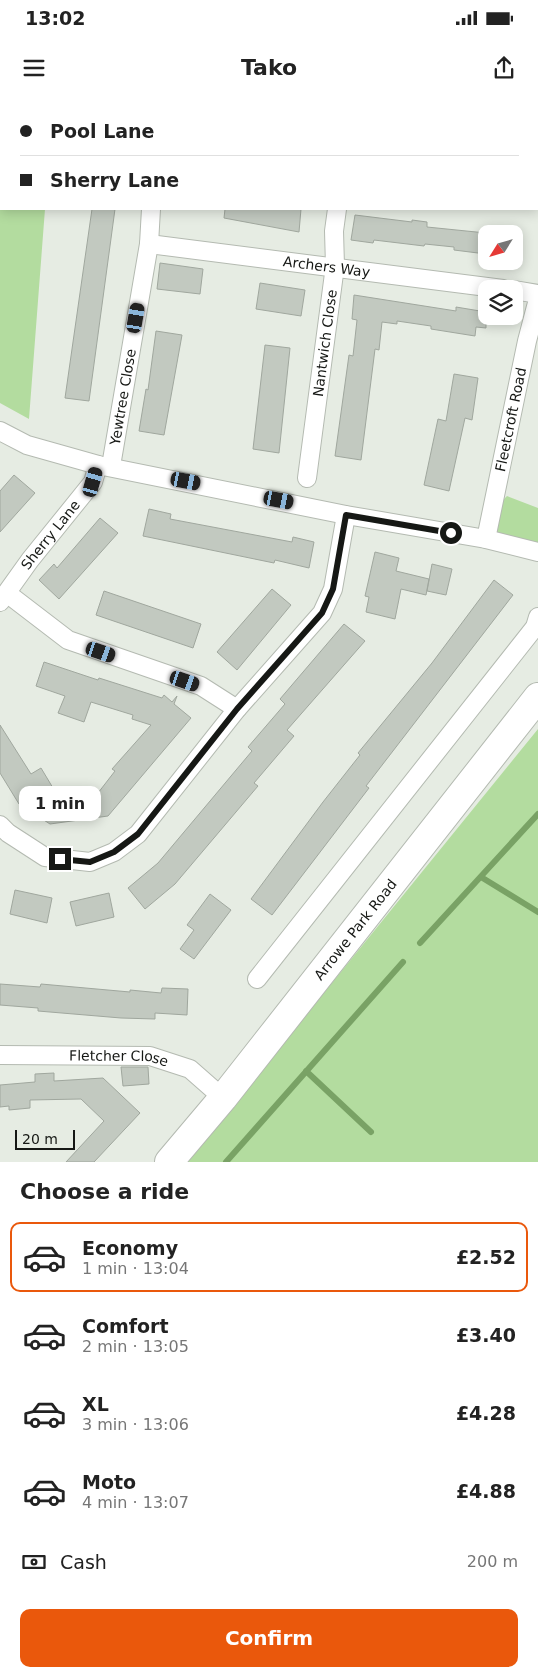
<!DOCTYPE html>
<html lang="en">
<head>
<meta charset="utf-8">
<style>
  :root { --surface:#fff; --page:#f2f2f2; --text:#222; --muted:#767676; --line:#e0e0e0; --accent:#ea580c }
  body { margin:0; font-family:"DejaVu Sans",sans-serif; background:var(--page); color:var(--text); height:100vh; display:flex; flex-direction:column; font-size:19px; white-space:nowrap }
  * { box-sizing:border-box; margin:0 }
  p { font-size:16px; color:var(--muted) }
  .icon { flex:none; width:28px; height:28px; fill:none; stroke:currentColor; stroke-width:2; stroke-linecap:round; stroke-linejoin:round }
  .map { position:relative; height:1062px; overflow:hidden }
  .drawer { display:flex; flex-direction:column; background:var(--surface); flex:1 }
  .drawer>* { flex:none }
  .hud { position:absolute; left:0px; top:0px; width:539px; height:110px; box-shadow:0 2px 12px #0003; display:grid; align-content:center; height:110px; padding:0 20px; background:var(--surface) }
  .needle { width:32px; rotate:233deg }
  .buttons { position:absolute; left:478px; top:125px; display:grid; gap:10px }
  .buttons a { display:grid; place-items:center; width:45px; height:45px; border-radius:10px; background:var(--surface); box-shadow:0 2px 12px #0003; font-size:25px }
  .scale { position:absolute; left:15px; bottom:12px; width:60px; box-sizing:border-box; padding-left:5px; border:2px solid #161815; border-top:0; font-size:14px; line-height:18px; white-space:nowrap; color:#161815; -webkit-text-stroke:4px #e6ece3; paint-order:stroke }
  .end { position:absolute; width:22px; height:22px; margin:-11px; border:6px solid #161815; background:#fff; box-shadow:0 0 0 2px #fff }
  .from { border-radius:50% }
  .bubble { position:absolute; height:35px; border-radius:10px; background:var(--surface); box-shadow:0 2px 12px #0003; font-size:16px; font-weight:800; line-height:35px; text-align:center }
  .car { position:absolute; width:15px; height:30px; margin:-15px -8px; border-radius:6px; box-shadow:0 0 4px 1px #0007; background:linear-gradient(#222 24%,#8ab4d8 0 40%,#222 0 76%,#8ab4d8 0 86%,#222 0) }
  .hud b { display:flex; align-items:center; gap:18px; height:48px; font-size:19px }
  .hud b+b { border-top:1px solid var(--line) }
  .hud i { width:12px; height:12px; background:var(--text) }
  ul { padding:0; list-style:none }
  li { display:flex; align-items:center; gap:15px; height:70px; margin:0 10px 8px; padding:0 10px; border:2px solid transparent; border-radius:10px }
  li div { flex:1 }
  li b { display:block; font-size:19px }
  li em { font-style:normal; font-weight:800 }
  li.on { border-color:var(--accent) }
  li>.icon { width:45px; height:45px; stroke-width:1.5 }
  h2 { padding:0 20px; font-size:22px; line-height:60px }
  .pay { display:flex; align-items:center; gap:12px; height:55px; padding:0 20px; font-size:19px }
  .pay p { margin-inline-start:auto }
  .primary-button { display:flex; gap:10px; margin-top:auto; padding:10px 20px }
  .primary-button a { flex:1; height:58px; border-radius:10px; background:var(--accent); color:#fff; font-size:20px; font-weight:800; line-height:58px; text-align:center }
  .status { display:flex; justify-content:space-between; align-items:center; height:35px; padding:0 25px; background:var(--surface); direction:ltr }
  .status svg { height:14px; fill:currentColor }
  header { display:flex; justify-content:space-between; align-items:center; height:65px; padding:0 20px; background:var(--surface); font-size:22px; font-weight:800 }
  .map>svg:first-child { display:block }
  .green { fill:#b3dc9f }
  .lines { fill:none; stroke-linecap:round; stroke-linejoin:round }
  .stream { stroke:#79a265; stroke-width:6 }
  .building { fill:#c2c9c0; stroke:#a0a79e }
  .minor-casing { stroke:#b4bab1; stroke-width:20 }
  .primary-casing { stroke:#b4bab1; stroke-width:30 }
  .minor { stroke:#fff; stroke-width:18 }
  .primary { stroke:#fff; stroke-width:28 }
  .route { stroke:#161815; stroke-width:6 }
  .labels { text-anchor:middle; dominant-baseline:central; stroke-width:4; stroke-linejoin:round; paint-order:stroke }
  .street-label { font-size:14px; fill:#161815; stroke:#e6ece3 }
</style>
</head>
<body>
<div class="status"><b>13:02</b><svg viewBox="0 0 49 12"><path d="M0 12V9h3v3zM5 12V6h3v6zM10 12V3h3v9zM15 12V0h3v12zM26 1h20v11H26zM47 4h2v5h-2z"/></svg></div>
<header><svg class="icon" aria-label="menu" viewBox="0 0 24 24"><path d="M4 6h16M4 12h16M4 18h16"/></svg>Tako<svg class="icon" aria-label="share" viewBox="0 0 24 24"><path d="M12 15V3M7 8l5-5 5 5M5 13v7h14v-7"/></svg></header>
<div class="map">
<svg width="538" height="1062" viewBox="0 0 538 1062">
  <rect width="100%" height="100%" fill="#e6ece3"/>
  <!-- green -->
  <path class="green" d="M0 0H45L1 1V109H45L29 319 0 303Z
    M507 396 538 408V445L495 436 502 401Z
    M538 629V1062H185L232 1006Z"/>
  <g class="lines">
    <!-- stream -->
    <path class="stream" d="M481 777 538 812
      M420 843 538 714
      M306 971 371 1032
      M226 1062 403 862"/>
  </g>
  <!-- building -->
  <path class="building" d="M92 109H115L89 301 65 298Z
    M225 109H301L299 132 224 118Z
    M355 115 412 122V120L427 122V127L486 133V154L454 150V147L425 144 424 146 374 140 373 143 351 140Z
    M160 163 203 169 200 194 157 189Z
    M260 183 305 190 301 216 256 209Z
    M354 195 456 211V207L486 212V228L476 227 475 236 431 229V226L397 221V224L382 222 379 250 375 249 361 360 335 356 349 255 353 256 357 220 352 219Z
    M156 231 182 235 164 335 139 331 146 289 148 290Z
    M265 245 290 248 279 353 253 349Z
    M454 274 478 278 472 320 465 318 449 391 424 385 438 319 446 321Z
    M14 375 35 393 0 432V391Z
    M149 409 171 414 170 419 292 442 293 437 314 442 309 468 275 460 274 463 143 436Z
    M100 418 118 433 59 499 39 480 54 464 57 468Z
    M375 452 399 458 396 471 429 479 426 495 401 489 395 519 366 512 369 497 365 496Z
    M432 464 452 469 446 495 427 491Z
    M494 480 513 495 366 686 369 688 272 815 251 799 323 702 360 655 358 653 432 563Z
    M272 489 291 505 237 570 217 552Z
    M104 491 201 524 193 548 96 515Z
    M344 524 365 541 287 630 294 636 254 683 258 686 175 784 145 809 128 788 158 763 252 651 248 647 285 604 280 599Z
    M44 562 98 580 99 578 162 598 164 595 172 602 177 596 174 604 191 618 108 716 50 724 19 704 0 673V625L31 674 41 668 59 698 98 693 115 671 112 669 151 625 132 619 133 615 91 602 84 622 58 613 65 596 36 586Z
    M15 790 52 798 47 823 10 814Z
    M109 793 114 817 76 826 70 802Z
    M210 794 231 810 194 859 180 849 194 830 187 825Z
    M0 884 40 887 41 884 130 892V890L161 893 162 888 188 889 187 915 155 913V919L121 918 38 911V908L0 905Z
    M121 967H148L149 984 123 986Z
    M54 973V981L103 978 140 1013 94 1062H66L104 1021 81 999 30 1000V1008L9 1010V1006L0 1007V985L35 982V974Z"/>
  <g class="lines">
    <!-- minor casing -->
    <g class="minor-casing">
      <g id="minor">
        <path d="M531 0V1"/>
        <path d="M163 1 164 0"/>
        <path d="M352 1V0"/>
        <path d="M538 73V79"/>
        <path id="s1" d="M149 144 503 189"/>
        <path d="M514 190 538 194"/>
        <path d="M0 331 27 345 98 365 346 415 486 439 538 452"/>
        <path id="s2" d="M111 366 149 144 151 109"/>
        <path id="s3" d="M307 378 335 166 334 131 337 109"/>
        <path id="s4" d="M486 439 527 241 538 199"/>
        <path d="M8 494 68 540 201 586 237 609"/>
        <path id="s5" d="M0 502 30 460 93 382 98 365"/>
        <path d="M0 725 8 733 45 757 90 762 114 752 138 734 237 609 322 513 333 489 346 415"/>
        <path d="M257 879 535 527 538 517"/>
        <path id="s6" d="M0 955 150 956 190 969 223 998"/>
      </g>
    </g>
    <!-- primary casing -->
    <g class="primary-casing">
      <g id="primary">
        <path id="s7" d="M169 1062 223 998 538 597"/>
      </g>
    </g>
    <!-- minor -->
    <use href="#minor" class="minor"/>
    <!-- primary -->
    <use href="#primary" class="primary"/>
  </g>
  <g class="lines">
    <!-- route -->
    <path class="route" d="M60 759 90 762 114 752 138 734 237 609 322 513 333 489 346 415 451 433"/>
  </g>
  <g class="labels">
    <!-- street labels -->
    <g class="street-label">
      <text stroke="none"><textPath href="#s1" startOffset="179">Archers Way</textPath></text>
      <text stroke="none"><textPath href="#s3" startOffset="136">Nantwich Close</textPath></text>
      <text stroke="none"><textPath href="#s2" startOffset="70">Yewtree Close</textPath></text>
      <text stroke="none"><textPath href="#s4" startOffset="122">Fleetcroft Road</textPath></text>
      <text stroke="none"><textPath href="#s5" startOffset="84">Sherry Lane</textPath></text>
      <text stroke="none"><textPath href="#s7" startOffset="298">Arrowe Park Road</textPath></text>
      <text stroke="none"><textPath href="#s6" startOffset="119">Fletcher Close</textPath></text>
    </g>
  </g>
</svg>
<div class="buttons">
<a><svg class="needle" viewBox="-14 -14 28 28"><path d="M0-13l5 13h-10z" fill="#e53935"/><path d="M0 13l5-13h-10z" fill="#767676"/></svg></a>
<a><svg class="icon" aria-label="layers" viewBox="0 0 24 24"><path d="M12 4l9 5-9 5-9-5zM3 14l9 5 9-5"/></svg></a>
</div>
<div class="scale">20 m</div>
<i class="end from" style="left:451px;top:433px"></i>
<i class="end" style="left:60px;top:759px"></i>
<div class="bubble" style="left:19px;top:686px;width:82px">1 min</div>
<i class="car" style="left:136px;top:218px;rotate:10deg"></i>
<i class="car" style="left:186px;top:381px;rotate:101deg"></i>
<i class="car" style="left:93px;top:382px;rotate:16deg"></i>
<i class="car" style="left:279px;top:400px;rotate:101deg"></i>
<i class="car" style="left:101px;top:552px;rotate:109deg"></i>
<i class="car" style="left:185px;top:581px;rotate:109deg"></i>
<div class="hud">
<b><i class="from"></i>Pool Lane</b>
<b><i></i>Sherry Lane</b>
</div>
</div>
<section class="drawer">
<h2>Choose a ride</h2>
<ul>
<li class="on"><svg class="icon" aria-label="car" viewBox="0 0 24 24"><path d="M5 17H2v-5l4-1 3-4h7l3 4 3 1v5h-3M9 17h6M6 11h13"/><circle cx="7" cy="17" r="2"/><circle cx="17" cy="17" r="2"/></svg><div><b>Economy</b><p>1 min · 13:04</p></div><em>£2.52</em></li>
<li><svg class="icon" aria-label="car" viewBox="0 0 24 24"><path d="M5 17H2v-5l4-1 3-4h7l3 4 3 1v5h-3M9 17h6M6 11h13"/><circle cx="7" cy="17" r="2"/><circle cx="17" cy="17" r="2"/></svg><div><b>Comfort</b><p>2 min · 13:05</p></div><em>£3.40</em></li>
<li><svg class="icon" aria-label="car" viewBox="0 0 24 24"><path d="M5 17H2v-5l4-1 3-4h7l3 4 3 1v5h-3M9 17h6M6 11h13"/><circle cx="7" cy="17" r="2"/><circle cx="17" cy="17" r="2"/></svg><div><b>XL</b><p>3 min · 13:06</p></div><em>£4.28</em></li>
<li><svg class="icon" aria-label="car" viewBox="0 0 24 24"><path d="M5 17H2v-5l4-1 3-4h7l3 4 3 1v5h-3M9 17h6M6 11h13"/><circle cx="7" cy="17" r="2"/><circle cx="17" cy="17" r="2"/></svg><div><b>Moto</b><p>4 min · 13:07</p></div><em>£4.88</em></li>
</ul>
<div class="pay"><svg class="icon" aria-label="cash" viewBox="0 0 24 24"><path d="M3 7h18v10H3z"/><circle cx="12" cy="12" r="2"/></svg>Cash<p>200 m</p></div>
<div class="primary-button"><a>Confirm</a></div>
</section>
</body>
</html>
